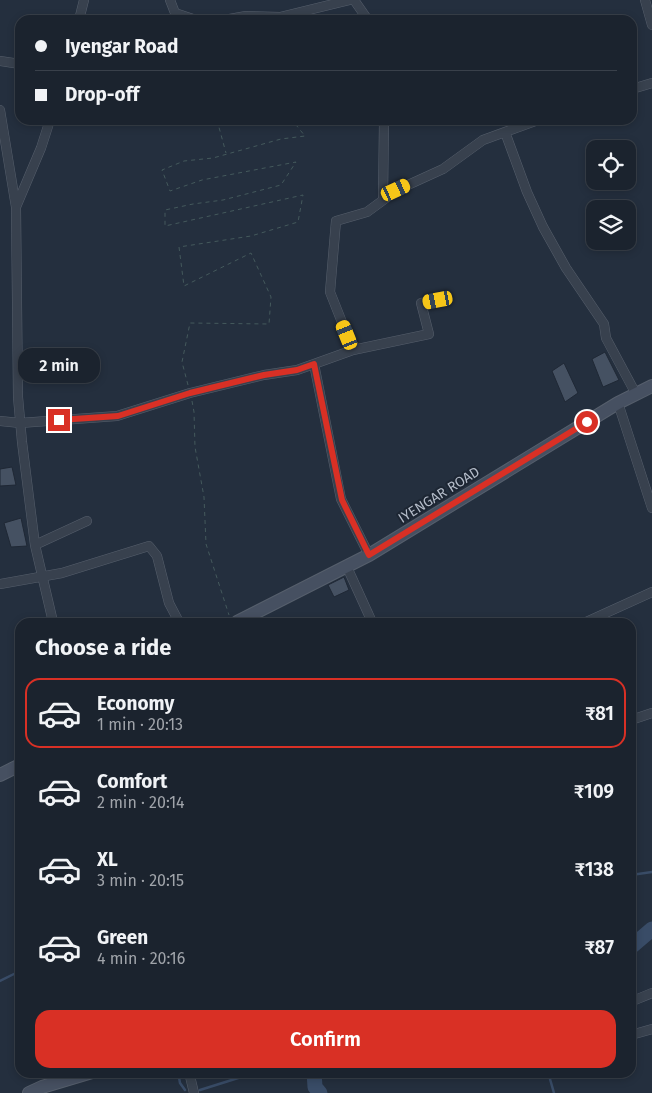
<!DOCTYPE html>
<html lang="en">
<head>
<meta charset="utf-8">
<style>
  :root { --surface:#1b232e; --page:#282f3a; --text:#f1f3f6; --muted:#a0a4aa; --line:#39404a; --accent:#d93025 }
  body { margin:0; font-family:"Fira Sans",sans-serif; background:var(--page); color:var(--text); height:100vh; display:flex; flex-direction:column; font-size:19px; white-space:nowrap }
  * { box-sizing:border-box; margin:0 }
  p { font-size:16px; color:var(--muted) }
  .icon { flex:none; width:28px; height:28px; fill:none; stroke:currentColor; stroke-width:2; stroke-linecap:round; stroke-linejoin:round }
  .map { position:relative; flex:1; overflow:hidden }
  .drawer { position:absolute; left:15px; top:618px; width:621px; height:460px; display:flex; flex-direction:column; background:var(--surface); border-radius:15px; box-shadow:0 2px 8px #0003,0 0 0 1px var(--line) }
  .drawer>* { flex:none }
  .banner { position:absolute; left:15px; top:15px; width:622px; height:110px; border-radius:15px; box-shadow:0 2px 8px #0003,0 0 0 1px var(--line); display:grid; align-content:center; height:110px; padding:0 20px; background:var(--surface) }
  .fabs { position:absolute; left:586px; top:140px; display:grid; gap:10px }
  .fabs a { display:grid; place-items:center; width:50px; height:50px; border-radius:10px; background:var(--surface); box-shadow:0 2px 8px #0003,0 0 0 1px var(--line); font-size:25px }
  .end { position:absolute; width:22px; height:22px; margin:-11px; border:6px solid #d93025; background:#fff; box-shadow:0 0 0 2px #fff }
  .from { border-radius:50% }
  .bubble { position:absolute; height:35px; border-radius:15px; background:var(--surface); box-shadow:0 2px 8px #0003,0 0 0 1px var(--line); font-size:16px; font-weight:600; line-height:35px; text-align:center }
  .car { position:absolute; width:15px; height:30px; margin:-15px -8px; border-radius:6px; box-shadow:0 0 4px 1px #0007; background:linear-gradient(#f5c518 24%,#345 0 40%,#f5c518 0 76%,#345 0 86%,#f5c518 0) }
  .banner b { display:flex; align-items:center; gap:18px; height:48px; font-size:19px }
  .banner b+b { border-top:1px solid var(--line) }
  .banner i { width:12px; height:12px; background:var(--text) }
  ul { padding:0; list-style:none }
  li { display:flex; align-items:center; gap:15px; height:70px; margin:0 10px 8px; padding:0 10px; border:2px solid transparent; border-radius:15px }
  li div { flex:1 }
  li b { display:block; font-size:19px }
  li em { font-style:normal; font-weight:600 }
  li.current { border-color:var(--accent) }
  li>.icon { width:45px; height:45px; stroke-width:1.5 }
  h2 { padding:0 20px; font-size:22px; line-height:60px }
  .primary-button { display:flex; gap:10px; margin-top:auto; padding:10px 20px }
  .primary-button a { flex:1; height:58px; border-radius:15px; background:var(--accent); color:#fff; font-size:20px; font-weight:600; line-height:58px; text-align:center }
  .map>svg:first-child { display:block }
  .lines { fill:none; stroke-linecap:round; stroke-linejoin:round }
  .stream { stroke:#394c67; stroke-width:2.5 }
  .river { stroke:#394c67; stroke-width:15 }
  .building { fill:#455162; stroke:#1f2835 }
  .minor-casing { stroke:#565f6c; stroke-width:10 }
  .secondary-casing { stroke:#565f6c; stroke-width:14 }
  .path { stroke:#44595c; stroke-width:1; stroke-dasharray:4 4; stroke-linecap:butt }
  .minor { stroke:#38414e; stroke-width:9 }
  .secondary { stroke:#465061; stroke-width:12 }
  .route { stroke:#d93025; stroke-width:6 }
  .labels { text-anchor:middle; dominant-baseline:central; stroke-width:4; stroke-linejoin:round; paint-order:stroke }
  .street-label { font-size:14px; fill:#b4bcc9; stroke:#1d2633 }
</style>
</head>
<body>
<div class="map">
<svg width="652" height="1093" viewBox="0 0 652 1093">
  <rect width="100%" height="100%" fill="#242f3e"/>
  <g class="lines">
    <!-- stream -->
    <path class="stream" d="M631 875 652 872
      M0 981 20 971
      M178 1072 180 1083 185 1090
      M548 1072 554 1093
      M200 1090 257 1072"/>
    <!-- river -->
    <path class="river" d="M631 947 652 929
      M314 1072 315 1087 320 1093"/>
  </g>
  <!-- building -->
  <path class="building" d="M605 352 619 380 603 387 592 359Z
    M564 363 578 393 565 402 552 371Z
    M12 467 16 485 0 486V469Z
    M21 518 27 546 11 547 4 523Z
    M344 577 349 590 334 597 328 585Z"/>
  <g class="lines">
    <!-- minor casing -->
    <g class="minor-casing">
      <path id="minor" d="M170 0 175 13 196 20
        M354 0 368 20
        M645 0 652 25
        M79 20 84 0
        M224 20 246 16 280 17 350 0
        M0 61 20 64
        M632 89 652 83
        M0 110 16 207
        M50 120 41 148 16 207 18 397 22 442 35 545 53 622
        M505 132 527 192 543 227 566 268 604 324 606 338 636 394
        M383 200 384 120
        M353 350 429 334 421 303 438 300
        M618 403 652 508
        M0 421 20 423 117 416 190 393 264 375 297 370 314 364
        M35 545 87 521
        M369 555 341 499 314 364 353 350 330 292 336 221 367 212 397 190 443 169 483 140 538 120
        M347 567 372 622
        M0 584 62 573 149 546 157 556 169 603 179 622
        M586 622 652 592
        M631 720 652 713
        M635 1000 652 993
        M631 1035 652 1029
        M189 1072 194 1093"/>
    </g>
    <!-- secondary casing -->
    <g class="secondary-casing">
      <path id="secondary" d="M237 622 369 555 618 403 652 386
        M0 775 20 765
        M29 1093 42 1087 92 1072"/>
    </g>
    <!-- path -->
    <path class="path" d="M217 120 226 153
      M188 385 182 362 190 323 269 324 271 297 251 253 184 286 179 247 251 236 298 222 303 195 165 226V210L193 204 223 200 281 185 296 162 202 180 170 191 162 170 184 161 213 158 281 139 305 136 292 120
      M192 401 194 412 195 447 204 497 206 544 229 615"/>
    <!-- minor -->
    <use href="#minor" class="minor"/>
    <!-- secondary -->
    <use href="#secondary" class="secondary"/>
  </g>
  <g class="lines">
    <!-- route -->
    <path class="route" d="M59 420 118 416 190 393 264 375 297 370 314 364 342 500 369 555 587 422"/>
  </g>
  <g class="labels">
    <!-- street labels -->
    <g class="street-label">
      <text transform="translate(439 495) rotate(-32)">IYENGAR ROAD</text>
    </g>
  </g>
</svg>
<div class="fabs">
<a><svg class="icon" aria-label="locate" viewBox="0 0 24 24"><circle cx="12" cy="12" r="6"/><path d="M12 2v4M12 18v4M2 12h4M18 12h4"/></svg></a>
<a><svg class="icon" aria-label="layers" viewBox="0 0 24 24"><path d="M12 4l9 5-9 5-9-5zM3 14l9 5 9-5"/></svg></a>
</div>
<i class="end from" style="left:587px;top:422px"></i>
<i class="end" style="left:59px;top:420px"></i>
<div class="bubble" style="left:18px;top:348px;width:82px">2 min</div>
<i class="car" style="left:396px;top:190px;rotate:65deg"></i>
<i class="car" style="left:438px;top:300px;rotate:259deg"></i>
<i class="car" style="left:347px;top:335px;rotate:338deg"></i>
<div class="banner">
<b><i class="from"></i>Iyengar Road</b>
<b><i></i>Drop-off</b>
</div>
<section class="drawer">
<h2>Choose a ride</h2>
<ul>
<li class="current"><svg class="icon" aria-label="car" viewBox="0 0 24 24"><path d="M5 17H2v-5l4-1 3-4h7l3 4 3 1v5h-3M9 17h6M6 11h13"/><circle cx="7" cy="17" r="2"/><circle cx="17" cy="17" r="2"/></svg><div><b>Economy</b><p>1 min · 20:13</p></div><em>₹81</em></li>
<li><svg class="icon" aria-label="car" viewBox="0 0 24 24"><path d="M5 17H2v-5l4-1 3-4h7l3 4 3 1v5h-3M9 17h6M6 11h13"/><circle cx="7" cy="17" r="2"/><circle cx="17" cy="17" r="2"/></svg><div><b>Comfort</b><p>2 min · 20:14</p></div><em>₹109</em></li>
<li><svg class="icon" aria-label="car" viewBox="0 0 24 24"><path d="M5 17H2v-5l4-1 3-4h7l3 4 3 1v5h-3M9 17h6M6 11h13"/><circle cx="7" cy="17" r="2"/><circle cx="17" cy="17" r="2"/></svg><div><b>XL</b><p>3 min · 20:15</p></div><em>₹138</em></li>
<li><svg class="icon" aria-label="car" viewBox="0 0 24 24"><path d="M5 17H2v-5l4-1 3-4h7l3 4 3 1v5h-3M9 17h6M6 11h13"/><circle cx="7" cy="17" r="2"/><circle cx="17" cy="17" r="2"/></svg><div><b>Green</b><p>4 min · 20:16</p></div><em>₹87</em></li>
</ul>
<div class="primary-button"><a>Confirm</a></div>
</section>
</div>
</body>
</html>
